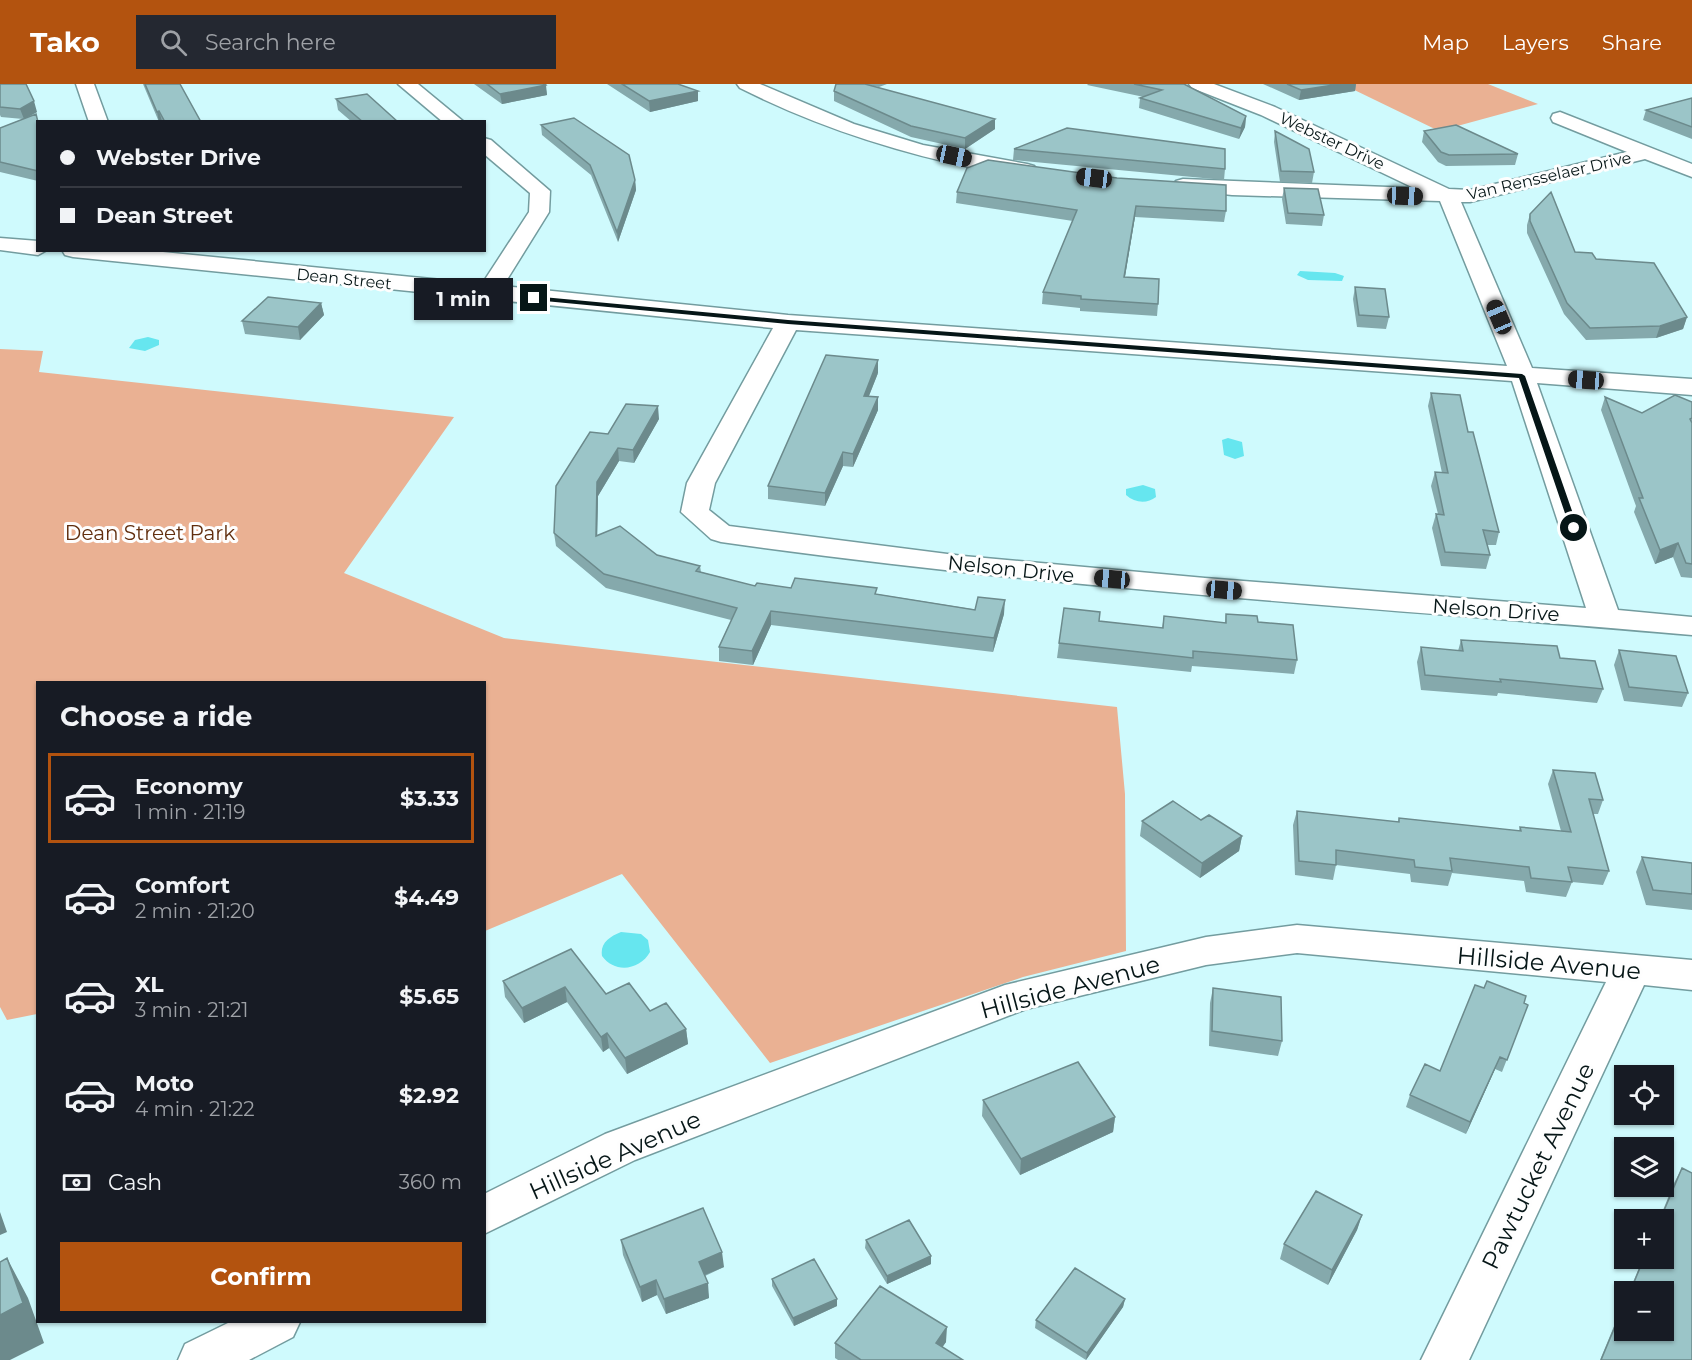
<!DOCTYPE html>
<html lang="en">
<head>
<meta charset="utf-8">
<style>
  :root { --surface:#171b24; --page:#242831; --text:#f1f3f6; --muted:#9ea1a6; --line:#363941; --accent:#b3530f }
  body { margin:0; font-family:Montserrat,sans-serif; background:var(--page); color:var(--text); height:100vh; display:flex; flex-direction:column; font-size:22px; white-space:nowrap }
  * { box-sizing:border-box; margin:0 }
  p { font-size:20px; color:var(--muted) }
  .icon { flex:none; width:33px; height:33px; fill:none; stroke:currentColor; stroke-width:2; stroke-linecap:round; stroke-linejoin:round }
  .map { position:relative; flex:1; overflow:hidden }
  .drawer { position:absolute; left:36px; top:597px; width:450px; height:642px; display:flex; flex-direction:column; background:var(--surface); border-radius:0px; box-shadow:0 2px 4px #0004 }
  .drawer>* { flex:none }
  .guide { position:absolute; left:36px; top:36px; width:450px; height:132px; border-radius:0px; box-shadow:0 2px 4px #0004; display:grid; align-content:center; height:132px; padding:0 24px; background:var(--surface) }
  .controls { position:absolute; left:1614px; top:981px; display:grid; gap:12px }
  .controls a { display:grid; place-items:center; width:60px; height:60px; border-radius:0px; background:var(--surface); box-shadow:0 2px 4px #0004; font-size:30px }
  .end { position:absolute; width:27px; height:27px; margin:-14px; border:8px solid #061617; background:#fff; box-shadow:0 0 0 3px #fff }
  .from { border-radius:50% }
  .bubble { position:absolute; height:42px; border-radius:0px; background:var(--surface); box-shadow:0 2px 4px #0004; font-size:20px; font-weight:700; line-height:42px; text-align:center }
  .car { position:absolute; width:18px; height:36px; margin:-18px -9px; border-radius:8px; box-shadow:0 0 4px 2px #0007; background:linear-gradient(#222 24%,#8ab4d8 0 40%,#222 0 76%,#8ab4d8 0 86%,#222 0) }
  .guide b { display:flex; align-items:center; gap:21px; height:57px; font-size:22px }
  .guide b+b { border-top:2px solid var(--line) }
  .guide i { width:15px; height:15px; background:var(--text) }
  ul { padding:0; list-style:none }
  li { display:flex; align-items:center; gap:18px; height:90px; margin:0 12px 9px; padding:0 12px; border:3px solid transparent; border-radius:0px }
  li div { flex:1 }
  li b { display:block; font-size:22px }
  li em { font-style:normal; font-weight:700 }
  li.selected { border-color:var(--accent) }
  li>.icon { width:54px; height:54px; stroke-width:1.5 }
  h2 { padding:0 24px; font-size:27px; line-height:72px }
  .pay { display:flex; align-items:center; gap:15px; height:66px; padding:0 24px; font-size:22px }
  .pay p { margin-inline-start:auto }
  .cta { display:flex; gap:12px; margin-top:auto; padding:12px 24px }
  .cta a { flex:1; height:69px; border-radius:0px; background:var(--accent); color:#fff; font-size:24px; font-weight:700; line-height:69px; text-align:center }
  header { display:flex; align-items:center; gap:36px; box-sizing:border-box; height:84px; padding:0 30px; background:var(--accent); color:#fff }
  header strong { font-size:28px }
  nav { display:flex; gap:33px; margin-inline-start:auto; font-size:21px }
  .search { width:420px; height:54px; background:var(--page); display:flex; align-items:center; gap:15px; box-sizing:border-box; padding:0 21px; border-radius:0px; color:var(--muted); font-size:22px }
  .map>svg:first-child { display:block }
  .green { fill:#eab193 }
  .water { fill:#66e6ef }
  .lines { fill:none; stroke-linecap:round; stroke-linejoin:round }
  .minor-casing { stroke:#739c9f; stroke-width:3 }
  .minor { fill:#fff; fill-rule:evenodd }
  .wall { fill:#85a9ac }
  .shaded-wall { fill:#6c8a8c }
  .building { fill:#9bc5c8; stroke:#6c8a8c; stroke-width:1.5 }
  .route { fill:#061617 }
  .labels { text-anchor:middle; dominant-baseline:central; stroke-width:6; stroke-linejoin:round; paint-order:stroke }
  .far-street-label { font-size:16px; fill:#061617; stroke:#fefefe }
  .park-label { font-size:20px; fill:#612e0e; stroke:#fefefe }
  .street-label { font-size:20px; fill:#061617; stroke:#fefefe }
  .near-street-label { font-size:24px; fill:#061617; stroke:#fefefe }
</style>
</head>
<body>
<header>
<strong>Tako</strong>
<div class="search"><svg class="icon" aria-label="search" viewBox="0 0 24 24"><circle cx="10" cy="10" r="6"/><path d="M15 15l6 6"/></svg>Search here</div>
<nav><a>Map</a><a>Layers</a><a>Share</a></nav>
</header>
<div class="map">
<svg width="1692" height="1276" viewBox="0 0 1692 1276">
  <rect width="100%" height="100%" fill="#cffafd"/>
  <!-- green -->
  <path class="green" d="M1342 0H1488L1538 20 1439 47Z
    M0 265 43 267 39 288 454 333 344 489 504 554 1117 623 1125 710 1126 867 1023 893 770 979 622 790 485 847 484 598H38L37 930 7 936 0 923Z"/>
  <!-- water -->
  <path class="water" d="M1300 187 1335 189 1344 192 1342 197 1308 196 1297 191Z
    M148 253 159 256V261L145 267 129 264 135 256Z
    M1228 354 1242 358 1244 372 1235 375 1224 371 1222 356Z
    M1143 401 1155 405 1156 413C1147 420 1135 419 1126 411V405Z
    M621 848 641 850 648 856 650 868C640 886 615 890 602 872 600 859 609 853 621 848Z"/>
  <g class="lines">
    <!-- minor casing -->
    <g class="minor-casing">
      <path id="minor" d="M76 0H94L108 38H89Z
        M398 0H418L464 38H443Z
        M737 0H760L854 40 923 61 1027 80 1034 82 1037 86 1034 90C1018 94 996 88 979 85 895 68 816 42 740 4Z
        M1189 0H1214L1275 23 1449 105 1470 106 1627 68 1553 38 1551 34 1553 30 1560 28 1692 80V93L1645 75 1470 118H1461L1532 284 1692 295V311L1537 299 1618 526 1692 533V551C1368 523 1043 504 721 458L711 455 681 428 687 399 773 244 73 173 65 171 62 166H143L482 200 529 128 530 109 484 70V54L491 56 550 107 549 128 503 202 788 231 1507 282 1440 117 1232 111 1176 105 1173 101 1176 97 1183 95 1414 104 1261 31 1192 4ZM796 246 1512 297 1586 524 1205 494 963 472 729 442 709 426 715 399Z
        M0 154 38 157V166H47L38 171 0 166Z
        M1297 841 1692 876V906L1644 901 1469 1276H1421L1606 898 1297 869 1206 881 1026 925 635 1076 484 1150V1110L605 1050 1005 901 1206 853Z
        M230 1238H300L293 1253 249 1276H178L185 1260Z"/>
    </g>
    <!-- minor -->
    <use href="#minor" class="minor"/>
  </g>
  <!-- wall -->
  <path class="wall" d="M0 0 37 28 27 34 38 38V97L0 88V44L23 35 1 33 0 31Z
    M143 0H180L201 38H159Z
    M474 0H545L547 11 502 20Z
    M607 0H678L698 17 650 28Z
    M836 0H887L879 3 868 1 995 35V45L965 65 911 53 834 17V7Z
    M1088 0H1184L1246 32 1245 43 1239 55 1139 24 1140 14 1144 13 1087 1Z
    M1263 0H1356L1355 7 1299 16Z
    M1692 14V55L1643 36 1646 26Z
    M336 15 398 38H352L338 26Z
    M541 41 635 96 636 106 618 158 591 91 542 51Z
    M1275 47 1314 88 1312 99 1280 98 1274 58Z
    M1424 47 1518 70 1515 81 1446 82 1438 78 1422 58Z
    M1014 65 1225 85 1224 96 1013 76Z
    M1284 104 1324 131 1322 142 1286 140 1282 115Z
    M957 108 1226 127 1224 138 1135 133 1125 193 1158 220 1157 232 1080 227V224L1042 220 1043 208 1073 137 956 119Z
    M1530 130 1575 168 1596 175 1687 233 1683 245 1656 254 1586 256 1564 230 1527 149V141Z
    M1355 203 1389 233 1386 245 1357 243 1353 215Z
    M321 219 324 231 300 256 245 250 242 237Z
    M878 289 869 312 878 313V326L853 383 843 382 825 422 768 415V402Z
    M1431 309 1468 348 1499 448 1496 461H1487L1490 471 1486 485 1441 482 1432 444 1436 430H1438L1431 402 1435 388 1442 389 1428 322Z
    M1605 313 1642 329 1692 318V494L1681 493 1673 473 1655 480 1634 428 1636 422 1601 326Z
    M659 335 634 379 619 377 598 412 597 451 657 471 700 482 701 488 755 502 877 510 1004 530 993 568 771 541 753 581 719 577V563L731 536 606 504 556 462 554 449 608 350Z
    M1226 530 1258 538 1297 576 1294 590 1192 582 1191 588 1057 574 1059 559 1099 537 1162 544 1164 532 1225 539Z
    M1461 556 1560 574 1603 605 1597 619 1498 609 1497 612 1421 606 1417 578 1421 563 1458 567Z
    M1619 566 1688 609 1682 623 1624 617 1614 581Z
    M1553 686 1603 716 1598 730H1593L1609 787 1603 801 1572 798 1566 813 1526 808 1524 797 1452 789 1448 802 1411 798 1410 790 1336 781 1333 796 1295 791 1293 741 1297 727 1398 738 1399 734 1519 747 1520 743 1561 747 1548 700Z
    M1201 736 1242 752 1239 767 1200 794 1140 752 1142 737Z
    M1642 773 1692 779V826L1646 821 1636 788Z
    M571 865 606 910 650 927 686 945 688 960 627 990 609 964 603 968 567 918 524 939 505 913 503 897Z
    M1213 904 1282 957 1278 972 1209 962 1210 919Z
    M1524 919 1528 921 1502 988 1495 985 1466 1050 1406 1023 1410 1011Z
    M983 1016 1115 1033 1113 1048 1020 1091 982 1032Z
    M1682 1084 1692 1276H1600L1624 1218V1246L1664 1208H1629L1643 1174H1664V1136H1659L1674 1099Z
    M1362 1131 1357 1146 1328 1201 1280 1175 1284 1160Z
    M621 1156 724 1183 705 1192 709 1214 666 1230 657 1211 642 1218 623 1171Z
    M866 1156 931 1172V1180L887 1200 865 1164Z
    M772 1195 837 1215V1222L794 1242 772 1202Z
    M1125 1215 1123 1223 1086 1276 1035 1244 1036 1236Z
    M946 1258 942 1263 963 1276H838L835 1274V1259Z"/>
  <!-- shaded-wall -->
  <path class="shaded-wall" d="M1340 0H1356L1355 7 1299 16 1301 6Z
    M546 1 547 11 502 20 500 10Z
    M698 7V17L650 28 649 17Z
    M34 17 37 28 24 35 20 25Z
    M159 27 162 37 159 38 157 28Z
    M1246 32 1245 43 1239 55 1241 44Z
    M995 35V45L965 65V54Z
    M635 96 636 106 618 158 617 148Z
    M1136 122 1135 133 1123 204 1124 193Z
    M321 219 324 231 300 256 298 243Z
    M1687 233 1683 245 1656 254 1660 242Z
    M878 276V289L864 324V312Z
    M878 313V326L853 383V370Z
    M658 322 659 335 634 379 633 366Z
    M618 364 619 377 598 412 597 465 596 452 597 398Z
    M843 368V382L825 422V409Z
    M1678 459 1673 473 1655 480 1660 466Z
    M1005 516 1004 530 993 568 994 554Z
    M771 527V541L753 581 752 567Z
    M1242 752 1239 767 1200 794 1202 779Z
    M565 903 567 918 524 939 522 924Z
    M686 945 688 960 627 990 625 974Z
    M607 949 609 964 603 968 601 953Z
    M1500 973 1495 985 1466 1050 1470 1038Z
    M1115 1033 1113 1048 1020 1091 1021 1075Z
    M0 1128 7 1148 0 1151Z
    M1362 1131 1357 1146 1328 1201 1332 1186Z
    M722 1168 724 1183 700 1193 699 1178Z
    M931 1172V1180L887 1200V1192Z
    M7 1174 28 1214 44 1259 10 1276H0V1231Z
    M656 1196 657 1211 642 1218 640 1203Z
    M708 1199 709 1214 666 1230 664 1215Z
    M837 1215V1222L794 1242 793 1234Z
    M1125 1215 1123 1223 1086 1276 1087 1269Z
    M947 1243 946 1258 935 1274 936 1259Z"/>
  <!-- building -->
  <path class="building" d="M0 0H26L34 17 20 25 0 23Z
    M145 0H180L201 38H165L159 27 157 28Z
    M487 0H545L546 1 500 10Z
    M622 0H678L698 7 649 17Z
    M836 0H865L995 35 965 54 911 42 834 7Z
    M1134 0H1184L1246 32 1241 44 1140 14 1162 6Z
    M1287 0H1340L1301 6Z
    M367 10 398 38H363L336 15Z
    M1692 14V43L1646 26Z
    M36 30 38 38V87L0 78V44Z
    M574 34 629 71 635 96 617 148 590 81 541 41Z
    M1456 41 1518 70 1449 71 1441 68 1424 47Z
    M1067 44 1225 65V85L1014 65Z
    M1275 47 1309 65 1314 88 1281 87Z
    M988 76 1117 94 1226 101V127L1136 122 1124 193 1159 195 1158 220 1081 215V212L1043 208 1077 126 957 108 967 84Z
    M1284 104 1318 105 1324 131 1288 129Z
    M1551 108 1575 168 1592 169 1596 175 1654 179 1687 233 1660 242 1590 244 1567 219 1530 137V130Z
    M1355 203 1385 205 1389 233 1359 231Z
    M268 213 321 219 298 243 242 237Z
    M826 271 878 276 864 312 878 313 853 370 843 368 825 409 768 402Z
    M1431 309 1460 311 1468 348H1473L1499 448 1483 446 1490 471 1445 468 1436 430 1444 431 1435 388 1448 389Z
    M1675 311 1692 318V334L1690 335 1692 339V480L1686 479 1678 459 1660 466 1639 414H1643L1605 313 1642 329Z
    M626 320 658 322 633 366 618 364 597 398 596 452 620 442 657 471 700 482 696 487 755 502 757 499 791 504 795 494 877 504 875 510 975 526 978 513 1005 516 994 554 771 527 752 567 719 563 737 524 604 490 554 449 556 402 590 348 608 350Z
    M1064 524 1100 528 1099 537 1163 544 1164 532 1226 539V530L1257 532 1258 538 1293 541 1297 576 1193 567V574L1059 559Z
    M1461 556 1557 562 1560 574 1595 577 1603 605 1500 595 1501 598 1425 591 1421 563 1463 567Z
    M1619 566 1676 572 1688 609 1629 603Z
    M1553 686 1595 689 1603 716 1589 715 1609 787 1568 783 1572 798 1531 794 1529 783 1450 774 1452 787 1415 783 1414 776 1336 766V781L1299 777 1297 727 1399 738V734L1521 747 1520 743 1571 748Z
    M1173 717 1201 736 1209 731 1242 752 1202 779 1142 737Z
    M1642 773 1692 779V810L1653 806Z
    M571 865 606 910 629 899 650 927 666 919 686 945 625 974 607 949 601 953 565 903 522 924 503 897Z
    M1487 897 1526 912 1524 919 1528 921 1507 976 1500 973 1470 1038 1410 1011 1425 980 1440 987 1475 901 1484 904Z
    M1213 904 1281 913 1282 957 1212 947Z
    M1078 978 1115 1033 1021 1075 983 1016Z
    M1682 1084 1692 1089V1276H1601L1624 1221V1246H1664V1208H1630L1644 1174H1664V1136H1660Z
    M1316 1107 1362 1131 1332 1186 1284 1160Z
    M703 1124 722 1168 699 1178 708 1199 664 1215 656 1196 640 1203 621 1156Z
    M909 1136 931 1172 887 1192 866 1156Z
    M7 1174 23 1219 0 1231V1178Z
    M814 1175 837 1215 793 1234 772 1195Z
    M1075 1184 1125 1215 1087 1269 1036 1236Z
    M880 1202 947 1243 936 1259 963 1276H861L835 1259Z"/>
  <!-- route -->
  <path class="route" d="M532 212 788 236 1522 290 1525 292 1578 444 1574 446 1570 444 1519 294 788 240 534 216Z"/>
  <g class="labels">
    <!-- far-street labels -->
    <g class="far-street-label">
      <text transform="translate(1332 57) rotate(25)">Webster Drive</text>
      <text transform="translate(1549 92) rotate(-13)">Van Rensselaer Drive</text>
      <text transform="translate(344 195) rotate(6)">Dean Street</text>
    </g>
    <!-- park labels -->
    <g class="park-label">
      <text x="150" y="449">Dean Street Park</text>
    </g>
    <!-- street labels -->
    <g class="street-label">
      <text transform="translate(1011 485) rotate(6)">Nelson Drive</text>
      <text transform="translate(1496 526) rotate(4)">Nelson Drive</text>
    </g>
    <!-- near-street labels -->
    <g class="near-street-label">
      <text transform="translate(1549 879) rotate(5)">Hillside Avenue</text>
      <text transform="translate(1070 903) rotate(-15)">Hillside Avenue</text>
      <text transform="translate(615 1071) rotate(-24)">Hillside Avenue</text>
      <text transform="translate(1538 1082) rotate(-64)">Pawtucket Avenue</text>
    </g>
  </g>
</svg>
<div class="controls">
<a><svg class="icon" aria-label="locate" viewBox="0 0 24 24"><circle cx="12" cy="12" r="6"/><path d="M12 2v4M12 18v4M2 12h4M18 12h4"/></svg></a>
<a><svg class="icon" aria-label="layers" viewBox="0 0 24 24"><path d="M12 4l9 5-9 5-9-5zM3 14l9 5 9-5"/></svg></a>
<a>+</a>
<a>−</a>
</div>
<i class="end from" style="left:1574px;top:444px"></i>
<i class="end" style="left:534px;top:214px"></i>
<div class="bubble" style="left:414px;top:194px;width:99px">1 min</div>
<i class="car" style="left:954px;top:72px;rotate:102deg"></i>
<i class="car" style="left:1094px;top:94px;rotate:277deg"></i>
<i class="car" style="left:1405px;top:112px;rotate:92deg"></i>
<i class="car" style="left:1499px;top:233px;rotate:337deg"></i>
<i class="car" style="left:1586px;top:296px;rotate:274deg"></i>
<i class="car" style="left:1112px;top:495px;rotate:275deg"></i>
<i class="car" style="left:1224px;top:506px;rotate:95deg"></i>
<div class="guide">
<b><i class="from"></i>Webster Drive</b>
<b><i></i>Dean Street</b>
</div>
<section class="drawer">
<h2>Choose a ride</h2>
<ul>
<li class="selected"><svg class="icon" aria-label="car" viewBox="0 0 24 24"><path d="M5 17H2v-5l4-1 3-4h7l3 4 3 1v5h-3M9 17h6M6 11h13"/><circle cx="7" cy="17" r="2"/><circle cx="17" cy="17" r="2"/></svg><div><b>Economy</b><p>1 min · 21:19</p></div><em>$3.33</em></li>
<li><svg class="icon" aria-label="car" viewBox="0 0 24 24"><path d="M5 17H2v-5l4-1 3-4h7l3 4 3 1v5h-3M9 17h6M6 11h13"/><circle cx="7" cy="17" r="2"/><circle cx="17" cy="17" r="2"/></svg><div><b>Comfort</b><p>2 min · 21:20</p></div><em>$4.49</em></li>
<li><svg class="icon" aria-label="car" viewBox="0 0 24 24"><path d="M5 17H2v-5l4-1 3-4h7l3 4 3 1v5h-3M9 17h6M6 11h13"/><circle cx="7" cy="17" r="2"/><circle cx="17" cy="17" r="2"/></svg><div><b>XL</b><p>3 min · 21:21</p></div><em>$5.65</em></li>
<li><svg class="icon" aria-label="car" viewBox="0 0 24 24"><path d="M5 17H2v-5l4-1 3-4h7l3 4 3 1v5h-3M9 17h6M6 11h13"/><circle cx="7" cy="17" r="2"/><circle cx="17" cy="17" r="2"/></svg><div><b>Moto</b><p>4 min · 21:22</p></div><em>$2.92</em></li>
</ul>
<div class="pay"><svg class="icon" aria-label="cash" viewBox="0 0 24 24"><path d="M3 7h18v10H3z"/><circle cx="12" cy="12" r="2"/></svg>Cash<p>360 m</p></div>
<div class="cta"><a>Confirm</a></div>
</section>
</div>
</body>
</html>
